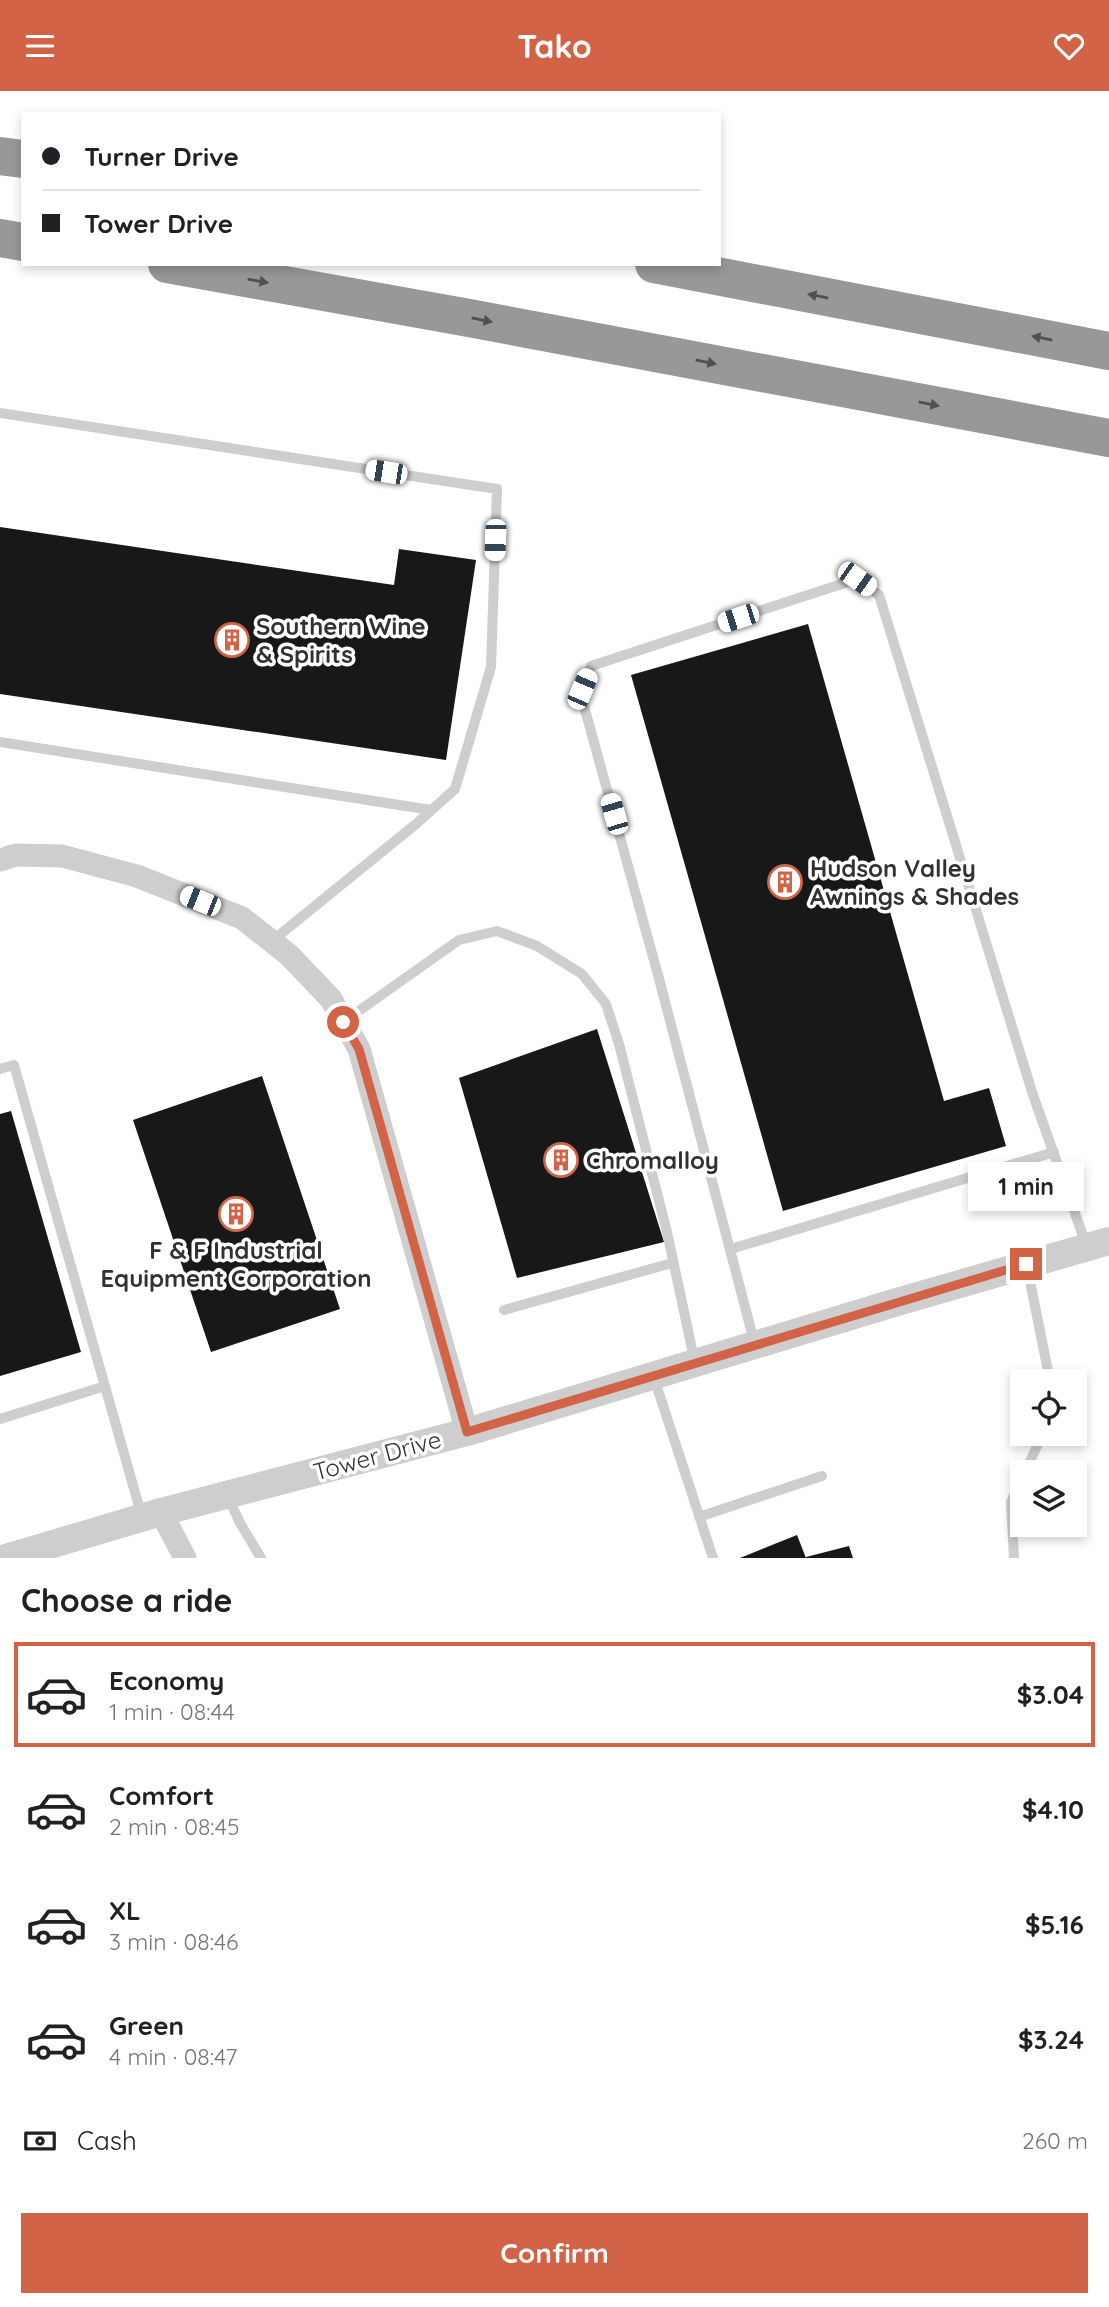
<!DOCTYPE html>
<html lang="en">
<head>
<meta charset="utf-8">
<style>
  :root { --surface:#fff; --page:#f6f6f6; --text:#202124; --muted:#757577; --line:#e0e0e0; --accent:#d36347 }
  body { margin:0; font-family:Quicksand,sans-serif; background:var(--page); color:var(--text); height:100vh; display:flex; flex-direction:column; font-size:26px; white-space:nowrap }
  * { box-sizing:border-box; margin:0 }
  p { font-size:23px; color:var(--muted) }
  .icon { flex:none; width:38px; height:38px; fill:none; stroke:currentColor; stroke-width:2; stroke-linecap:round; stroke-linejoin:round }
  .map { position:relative; height:1467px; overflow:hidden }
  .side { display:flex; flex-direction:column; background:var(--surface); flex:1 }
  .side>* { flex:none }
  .hud { position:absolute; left:21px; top:21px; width:700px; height:154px; border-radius:0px; box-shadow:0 4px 10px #0003; display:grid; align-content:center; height:154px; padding:0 21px; background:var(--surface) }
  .controls { position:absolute; left:1010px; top:1278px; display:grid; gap:14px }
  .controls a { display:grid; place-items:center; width:77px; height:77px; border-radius:0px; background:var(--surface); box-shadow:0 4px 10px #0003; font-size:35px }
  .end { position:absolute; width:32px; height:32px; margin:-16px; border:9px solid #d36347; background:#fff; box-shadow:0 0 0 4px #fff }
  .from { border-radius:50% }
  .bubble { position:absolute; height:49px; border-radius:0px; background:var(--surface); box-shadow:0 4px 10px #0003; font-size:23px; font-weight:800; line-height:49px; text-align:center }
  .car { position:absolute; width:21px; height:42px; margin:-21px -10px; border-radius:9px; box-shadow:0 0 5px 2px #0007; background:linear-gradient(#fff 24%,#345 0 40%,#fff 0 76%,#345 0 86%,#fff 0) }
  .hud b { display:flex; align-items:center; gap:24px; height:66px; font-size:26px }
  .hud b+b { border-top:2px solid var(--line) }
  .hud i { width:18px; height:18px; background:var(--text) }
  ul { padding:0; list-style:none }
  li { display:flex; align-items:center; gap:21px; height:105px; margin:0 14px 10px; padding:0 7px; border:4px solid transparent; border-radius:0px }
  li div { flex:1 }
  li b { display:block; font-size:26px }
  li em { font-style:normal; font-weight:800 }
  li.on { border-color:var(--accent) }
  li>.icon { width:63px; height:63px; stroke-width:1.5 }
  h2 { padding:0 21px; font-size:32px; line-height:84px }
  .pay { display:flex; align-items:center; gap:18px; height:77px; padding:0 21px; font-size:26px }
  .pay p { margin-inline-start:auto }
  .primary-button { display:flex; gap:14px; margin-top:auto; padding:14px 21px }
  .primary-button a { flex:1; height:80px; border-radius:0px; background:var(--accent); color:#fff; font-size:28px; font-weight:800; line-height:80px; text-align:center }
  header { display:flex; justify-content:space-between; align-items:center; height:91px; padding:0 21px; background:var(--accent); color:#fff; font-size:32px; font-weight:800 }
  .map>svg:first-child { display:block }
  .building { fill:#181818 }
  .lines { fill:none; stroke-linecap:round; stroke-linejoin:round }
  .service { stroke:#cecece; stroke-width:10 }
  .minor { stroke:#cecece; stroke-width:23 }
  .tertiary { stroke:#cecece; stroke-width:28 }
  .motorway { stroke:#989898; stroke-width:38 }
  .oneway { fill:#505050 }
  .route { stroke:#d36347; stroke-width:9 }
  .labels { text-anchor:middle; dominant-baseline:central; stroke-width:7; stroke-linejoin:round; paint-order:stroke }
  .poi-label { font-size:24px; font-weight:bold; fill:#313131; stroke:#fff; text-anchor:start }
  .street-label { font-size:24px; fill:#313131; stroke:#fff }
</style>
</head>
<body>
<header><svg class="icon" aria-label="menu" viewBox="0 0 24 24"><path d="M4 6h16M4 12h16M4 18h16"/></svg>Tako<svg class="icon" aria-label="heart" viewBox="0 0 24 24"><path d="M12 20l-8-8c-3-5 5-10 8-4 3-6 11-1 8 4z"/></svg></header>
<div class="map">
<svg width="1109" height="1467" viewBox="0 0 1109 1467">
  <rect width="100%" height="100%" fill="#fff"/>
  <!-- building -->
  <path class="building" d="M0 436 394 494 399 458 476 469 446 669 0 603Z
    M808 533 944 1010 989 997 1006 1055 783 1120 631 584Z
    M597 938 664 1151 517 1187 459 987Z
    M262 985 340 1218 211 1261 133 1029Z
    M11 1020 81 1261 0 1285V1023Z
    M797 1444 806 1467H740Z
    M849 1455 853 1467H806V1466Z"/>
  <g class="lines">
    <!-- service -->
    <path class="service" d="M0 322 497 398 491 576 455 698 416 733 272 850
      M0 651 431 719
      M343 931 459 849 497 840 537 855 582 883 606 913 619 953 667 1141 695 1272
      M0 978 14 974 142 1426
      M731 1158 1054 1061
      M1027 1175 1050 1290
      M504 1219 672 1172
      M755 1254 658 884 584 615 582 598 591 575 857 488 879 504 1033 1004 1087 1156
      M654 1287 713 1467
      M0 1328 105 1295
      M1025 1381 1043 1342
      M228 1406 240 1432 261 1467
      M699 1426 822 1385
      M1014 1467 1011 1411 1022 1387"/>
    <!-- minor -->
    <path class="minor" d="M0 769 16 764 62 765 137 785 242 827 289 864 331 908 359 958 467 1341
      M161 1421 185 1467"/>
    <!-- tertiary -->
    <path class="tertiary" d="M6 1467 161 1421 467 1341 897 1211 1109 1150"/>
    <!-- motorway -->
    <path class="motorway" d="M0 65 23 68
      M0 147 23 151
      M167 173 469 227 1109 347
      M654 173 1109 260"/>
  </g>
  <!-- one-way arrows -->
  <defs><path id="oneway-solid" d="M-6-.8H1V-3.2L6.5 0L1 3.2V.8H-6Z" transform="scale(1.75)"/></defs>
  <g class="oneway">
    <use href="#oneway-solid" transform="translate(258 190) rotate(10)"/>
    <use href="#oneway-solid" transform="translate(818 205) rotate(-169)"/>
    <use href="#oneway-solid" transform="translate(482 229) rotate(11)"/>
    <use href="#oneway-solid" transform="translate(1042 247) rotate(-169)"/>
    <use href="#oneway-solid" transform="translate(706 271) rotate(11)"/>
    <use href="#oneway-solid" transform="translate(929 313) rotate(11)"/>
  </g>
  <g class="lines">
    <!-- route -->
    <path class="route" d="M343 931 359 958 467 1341 1026 1173"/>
  </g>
  <!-- icons -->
  <defs>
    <g id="building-ring" transform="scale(1.75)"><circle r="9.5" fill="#fff" stroke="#d36347" stroke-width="1.5"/><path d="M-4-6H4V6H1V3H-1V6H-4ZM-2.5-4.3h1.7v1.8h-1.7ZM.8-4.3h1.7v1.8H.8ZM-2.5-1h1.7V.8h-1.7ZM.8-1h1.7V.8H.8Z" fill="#d36347"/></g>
  </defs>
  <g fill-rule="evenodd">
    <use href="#building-ring" x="232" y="549"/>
    <use href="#building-ring" x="785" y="791"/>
    <use href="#building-ring" x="561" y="1069"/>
    <use href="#building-ring" x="236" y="1123"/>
  </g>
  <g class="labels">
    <!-- poi labels -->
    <g class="poi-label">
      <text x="256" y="535">Southern Wine<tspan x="256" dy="28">&amp; Spirits</tspan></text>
      <text x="810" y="777">Hudson Valley<tspan x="810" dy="28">Awnings &amp; Shades</tspan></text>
      <text x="586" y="1069">Chromalloy</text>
      <text x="236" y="1159" text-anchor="middle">F &amp; F Industrial<tspan x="236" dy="28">Equipment Corporation</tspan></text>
    </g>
    <!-- street labels -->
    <g class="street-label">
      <text transform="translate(377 1364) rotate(-15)">Tower Drive</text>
    </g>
  </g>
</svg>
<div class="controls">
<a><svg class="icon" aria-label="locate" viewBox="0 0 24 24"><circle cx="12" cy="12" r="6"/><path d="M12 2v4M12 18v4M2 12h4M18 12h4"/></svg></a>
<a><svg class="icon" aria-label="layers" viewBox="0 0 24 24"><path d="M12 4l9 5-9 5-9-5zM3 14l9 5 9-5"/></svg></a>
</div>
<i class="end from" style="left:343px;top:931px"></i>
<i class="end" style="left:1026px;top:1173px"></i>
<div class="bubble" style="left:968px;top:1071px;width:116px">1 min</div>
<i class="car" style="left:386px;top:381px;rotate:279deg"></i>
<i class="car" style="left:495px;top:449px;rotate:182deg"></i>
<i class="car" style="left:857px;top:488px;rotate:125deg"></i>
<i class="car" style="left:738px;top:527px;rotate:252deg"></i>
<i class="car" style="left:582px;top:598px;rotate:23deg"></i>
<i class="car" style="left:614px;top:723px;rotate:344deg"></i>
<i class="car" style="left:200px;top:810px;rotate:292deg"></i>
<div class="hud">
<b><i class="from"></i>Turner Drive</b>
<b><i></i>Tower Drive</b>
</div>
</div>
<section class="side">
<h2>Choose a ride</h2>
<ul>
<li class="on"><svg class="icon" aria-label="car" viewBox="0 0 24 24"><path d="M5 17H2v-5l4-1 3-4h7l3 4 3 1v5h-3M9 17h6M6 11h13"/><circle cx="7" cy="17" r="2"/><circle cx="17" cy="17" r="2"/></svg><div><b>Economy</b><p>1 min · 08:44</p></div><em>$3.04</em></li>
<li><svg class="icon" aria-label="car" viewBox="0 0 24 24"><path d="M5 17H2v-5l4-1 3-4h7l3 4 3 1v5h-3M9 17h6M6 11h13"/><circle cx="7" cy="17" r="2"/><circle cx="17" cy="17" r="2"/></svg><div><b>Comfort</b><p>2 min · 08:45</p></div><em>$4.10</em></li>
<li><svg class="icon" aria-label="car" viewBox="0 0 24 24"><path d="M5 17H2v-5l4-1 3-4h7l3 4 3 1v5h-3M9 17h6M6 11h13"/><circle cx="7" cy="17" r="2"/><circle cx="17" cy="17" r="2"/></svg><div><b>XL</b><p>3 min · 08:46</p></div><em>$5.16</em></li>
<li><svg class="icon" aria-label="car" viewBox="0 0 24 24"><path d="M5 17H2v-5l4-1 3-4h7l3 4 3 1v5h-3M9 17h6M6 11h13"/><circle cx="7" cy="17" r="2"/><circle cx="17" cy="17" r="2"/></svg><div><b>Green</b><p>4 min · 08:47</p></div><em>$3.24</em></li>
</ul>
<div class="pay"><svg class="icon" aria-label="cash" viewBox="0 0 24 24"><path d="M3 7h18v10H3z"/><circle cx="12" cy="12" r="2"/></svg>Cash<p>260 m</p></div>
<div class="primary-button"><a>Confirm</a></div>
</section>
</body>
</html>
